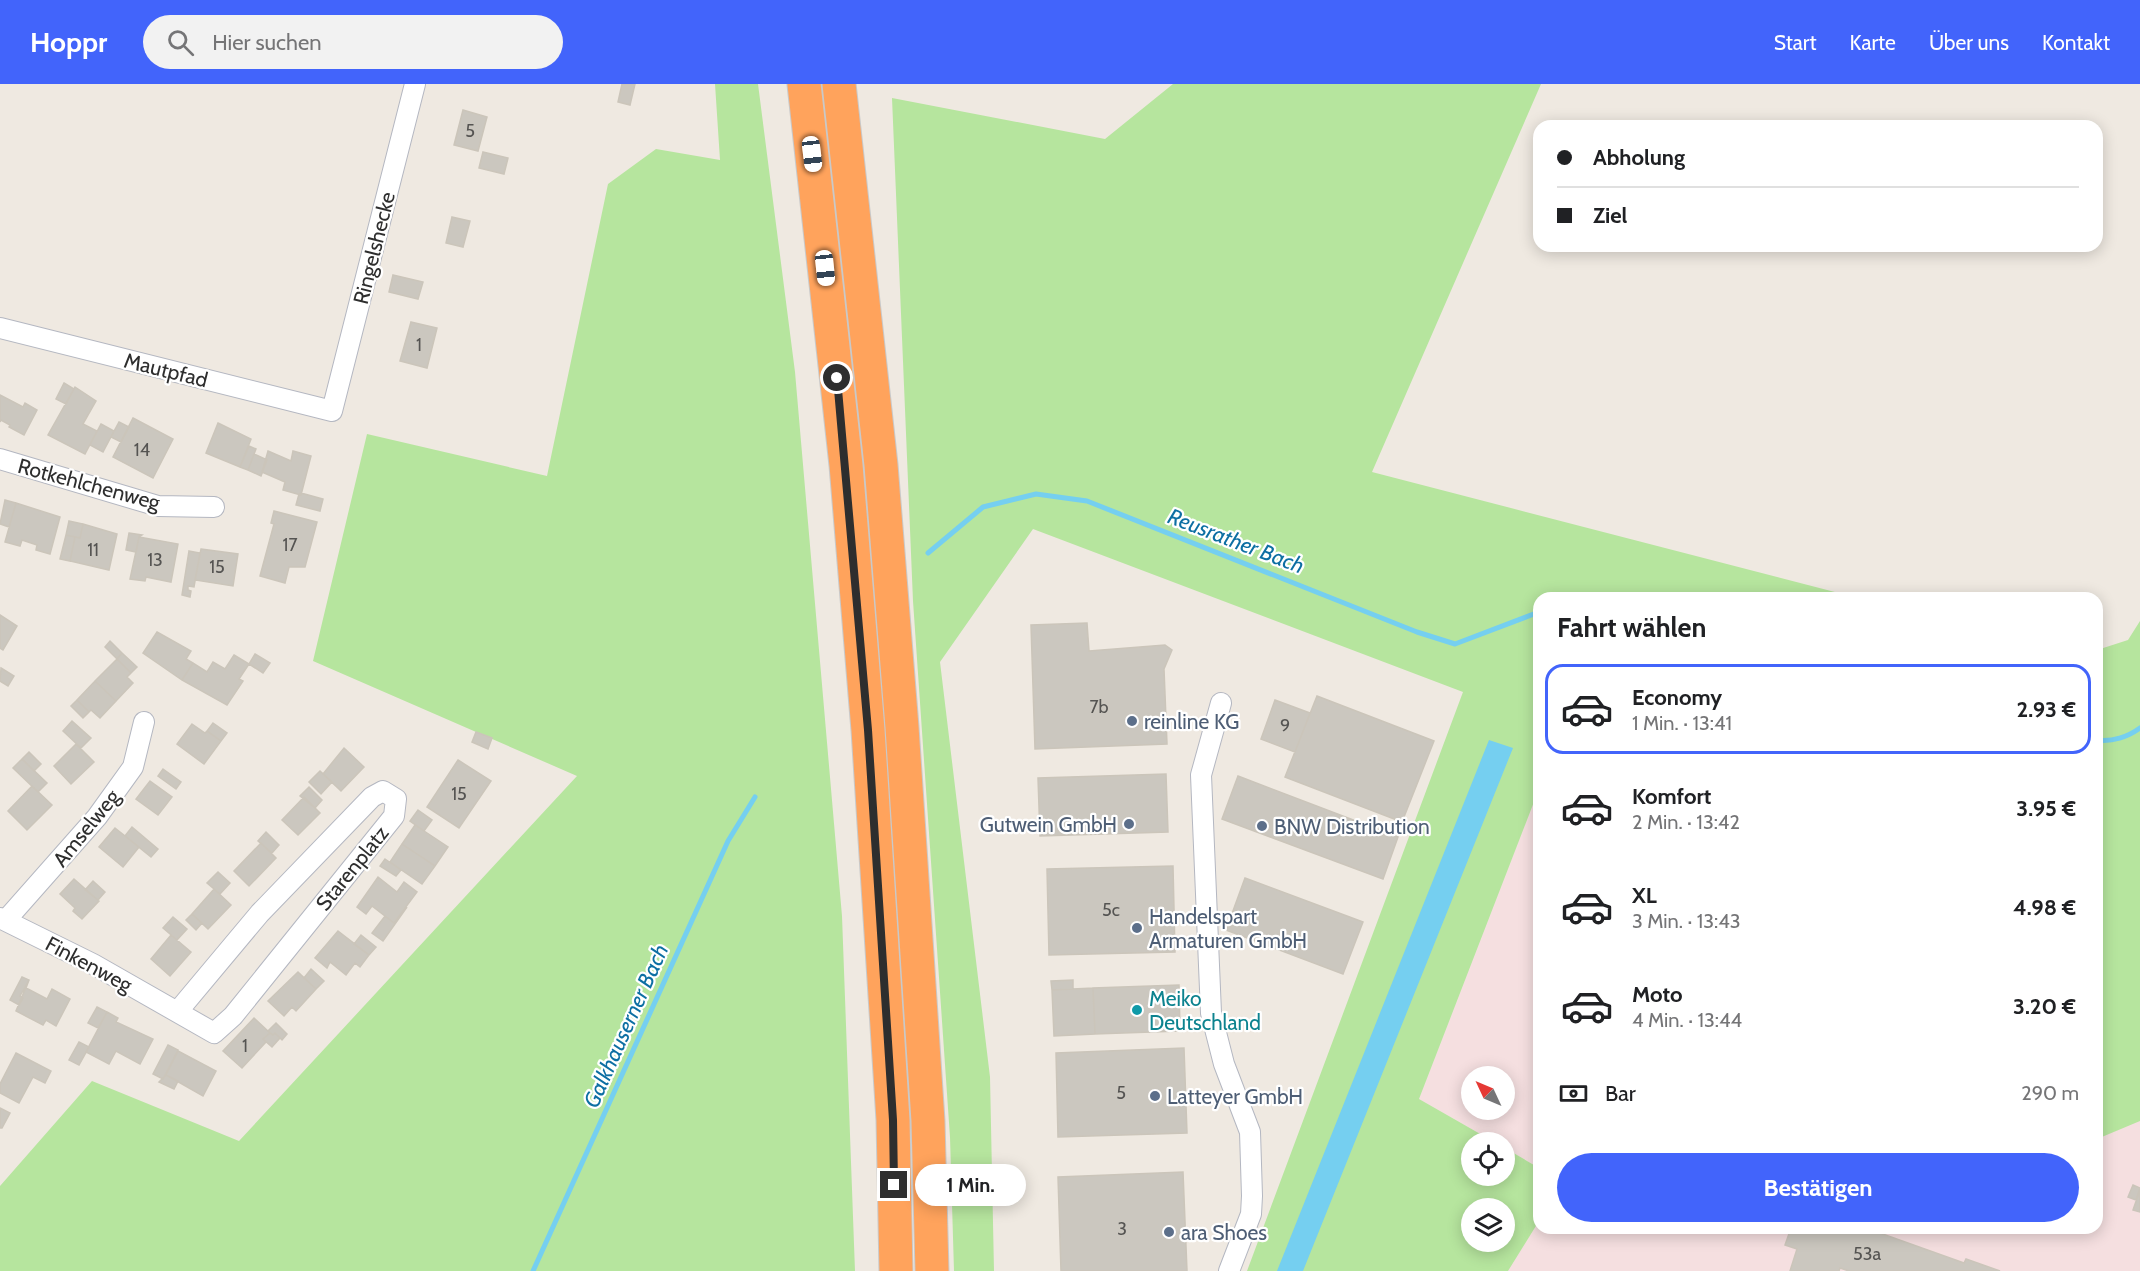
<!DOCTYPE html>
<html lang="de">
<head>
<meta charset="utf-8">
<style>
  :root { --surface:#fff; --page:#f2f2f2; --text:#202124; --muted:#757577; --line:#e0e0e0; --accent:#4264fb }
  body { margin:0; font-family:Cabin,sans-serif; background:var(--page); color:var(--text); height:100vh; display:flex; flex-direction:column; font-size:22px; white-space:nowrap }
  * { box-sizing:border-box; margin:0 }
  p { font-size:20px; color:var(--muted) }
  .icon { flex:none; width:33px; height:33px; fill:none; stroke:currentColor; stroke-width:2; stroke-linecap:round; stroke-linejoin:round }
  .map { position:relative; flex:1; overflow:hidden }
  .drawer { position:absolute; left:1533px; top:508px; width:570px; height:642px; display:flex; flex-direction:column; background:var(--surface); border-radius:18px; box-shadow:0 3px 15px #0003 }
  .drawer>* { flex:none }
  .banner { position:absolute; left:1533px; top:36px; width:570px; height:132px; border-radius:18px; box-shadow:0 3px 15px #0003; display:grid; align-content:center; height:132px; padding:0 24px; background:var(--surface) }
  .needle { width:39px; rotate:314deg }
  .fabs { position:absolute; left:1461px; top:982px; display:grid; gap:12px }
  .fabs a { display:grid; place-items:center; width:54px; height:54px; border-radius:50%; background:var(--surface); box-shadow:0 3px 15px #0003; font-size:30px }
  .end { position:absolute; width:27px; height:27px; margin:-14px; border:8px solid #2e2e2e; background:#fff; box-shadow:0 0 0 3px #fff }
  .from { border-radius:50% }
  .bubble { position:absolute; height:42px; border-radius:21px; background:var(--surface); box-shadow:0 3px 15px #0003; font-size:20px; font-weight:700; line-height:42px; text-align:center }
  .car { position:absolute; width:18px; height:36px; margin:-18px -9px; border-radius:8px; box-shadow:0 0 4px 2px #0007; background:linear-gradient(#fff 24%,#345 0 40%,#fff 0 76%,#345 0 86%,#fff 0) }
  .banner b { display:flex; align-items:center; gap:21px; height:57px; font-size:22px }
  .banner b+b { border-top:2px solid var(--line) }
  .banner i { width:15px; height:15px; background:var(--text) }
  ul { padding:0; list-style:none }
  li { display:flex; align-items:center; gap:18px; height:90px; margin:0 12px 9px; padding:0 12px; border:3px solid transparent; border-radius:18px }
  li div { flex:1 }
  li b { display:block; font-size:22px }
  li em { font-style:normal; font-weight:700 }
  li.on { border-color:var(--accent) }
  li>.icon { width:54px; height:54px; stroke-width:1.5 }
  h2 { padding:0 24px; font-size:27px; line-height:72px }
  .pay { display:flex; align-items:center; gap:15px; height:66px; padding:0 24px; font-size:22px }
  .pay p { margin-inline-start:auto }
  .action { display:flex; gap:12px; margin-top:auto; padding:12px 24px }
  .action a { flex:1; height:69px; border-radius:36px; background:var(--accent); color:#fff; font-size:24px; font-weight:700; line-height:69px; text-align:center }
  header { display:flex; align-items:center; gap:36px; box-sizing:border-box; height:84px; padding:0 30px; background:var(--accent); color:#fff }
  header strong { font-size:28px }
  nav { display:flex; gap:33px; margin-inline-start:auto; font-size:21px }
  .search { width:420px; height:54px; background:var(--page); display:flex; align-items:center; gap:15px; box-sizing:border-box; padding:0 21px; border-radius:33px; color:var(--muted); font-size:22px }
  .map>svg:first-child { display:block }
  .medical { fill:#f5dfe0; fill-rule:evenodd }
  .green { fill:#b6e59e; fill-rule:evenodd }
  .water { fill:#75cff0 }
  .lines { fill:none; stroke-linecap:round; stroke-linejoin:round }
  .stream { stroke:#75cff0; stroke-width:5 }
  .building { fill:#cbc7bf; stroke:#cbc5ba; stroke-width:1.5 }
  .minor-casing { stroke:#b4b7c1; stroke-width:22 }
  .motorway-casing { stroke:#c9c9c9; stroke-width:35 }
  .minor { stroke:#fff; stroke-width:20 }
  .motorway { stroke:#ffa35c; stroke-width:33 }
  .route { stroke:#2e2e2e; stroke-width:8 }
  .service-dot { fill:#5c6f8a; stroke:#fff; stroke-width:2 }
  .culture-dot { fill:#0f9aa8; stroke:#fff; stroke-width:2 }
  .labels { text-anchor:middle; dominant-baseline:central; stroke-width:4.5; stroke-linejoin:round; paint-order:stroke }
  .number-label { font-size:18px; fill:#555452 }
  .street-label { font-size:21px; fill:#2e2e2e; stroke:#fff }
  .service-label { font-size:21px; fill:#4e5e75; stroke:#fff; text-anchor:start }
  .culture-label { font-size:21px; fill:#0d838f; stroke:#fff; text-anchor:start }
  .water-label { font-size:22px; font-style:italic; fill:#0d6fa3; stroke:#fff }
</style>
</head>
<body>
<header>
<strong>Hoppr</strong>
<div class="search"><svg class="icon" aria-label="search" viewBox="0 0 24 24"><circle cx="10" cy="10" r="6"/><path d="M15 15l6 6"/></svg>Hier suchen</div>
<nav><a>Start</a><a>Karte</a><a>Über uns</a><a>Kontakt</a></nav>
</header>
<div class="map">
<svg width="2140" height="1187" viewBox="0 0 2140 1187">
  <rect width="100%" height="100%" fill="#efe9e1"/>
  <!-- medical -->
  <path class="medical" d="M2097 668 2140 674V1187H1508L1539 1137V1144H2097Z
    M1539 705V1084L1505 1064 1504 1059H1496L1419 1015ZM1472 993H1504V1026H1472Z"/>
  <!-- green -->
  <path class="green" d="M715 0H758L795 288 842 832 855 1187H0V1102L92 997 239 1057 577 692 313 577 367 350 547 392 608 100 656 65 720 76Z
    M1173 0H1541L1372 388 1858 514H1539V705L1419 1015 1496 1059H1472V1092H1504L1505 1064 1539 1084V1137L1508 1187H1247L1463 608 1033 445 940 578 990 993 994 1187H954L950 1053 913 517 892 14 1105 55ZM1472 1125H1504V1158H1472Z
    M2140 537V1037L2097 1055V566L2128 556Z"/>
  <!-- water -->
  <path class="water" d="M1489 656 1513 664 1303 1187H1277Z"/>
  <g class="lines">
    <!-- stream -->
    <path class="stream" d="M928 469 983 423 1036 410 1087 417 1417 548 1455 560 1539 528
      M2097 656C2112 658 2128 653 2140 644
      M533 1187 728 757 755 713"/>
  </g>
  <!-- building -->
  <path class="building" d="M622 0H635L630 21 618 18Z
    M463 26 487 33 478 67 454 61Z
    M483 68 508 74 504 90 479 84Z
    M452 133 470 137 463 163 446 159Z
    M393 191 423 198 418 215 389 208Z
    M411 238 437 244 427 284 400 277Z
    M64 299 74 305 66 320 56 315Z
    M75 303 96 317 83 340 97 347 85 370 48 351Z
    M0 311 23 323 25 319 37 326 24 351 9 343 10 341 1 336 0 338Z
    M133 334 173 355 153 394 113 373Z
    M119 338 129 343 121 358 111 353Z
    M218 339 251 355 240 383 206 369Z
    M101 340 114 347 103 368 90 361Z
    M249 362 256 365 248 386 240 383Z
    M268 367 291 377 293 367 311 372 301 411 283 406 285 398 262 388Z
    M254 370 267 376 261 392 248 386Z
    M301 409 323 415 320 427 296 421 299 410Z
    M5 416 16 419 9 443 0 440Z
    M16 419 60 433 50 470 36 466 37 461 22 456 20 462 5 458Z
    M274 427 317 438 305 483H289L285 499 260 492 274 440 271 439Z
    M69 437 83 440 80 454 66 451Z
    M83 440 117 450 109 486 70 477 75 453 80 454Z
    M129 449 142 451 139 453 136 468 126 466Z
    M66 451 75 453 70 477 60 475Z
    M139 453 178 460 171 498 146 493 145 497 130 495Z
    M201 465 238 470 233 502 195 496Z
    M189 467 200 469 194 503 188 502V506L191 507 190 513 182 511Z
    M0 531 17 542 3 566 0 564Z
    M1087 539 1089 567 1165 561 1172 566 1164 585 1167 660 1035 665 1031 541Z
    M157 548 191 567 186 575 193 579 182 596 143 569Z
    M110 557 122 569 117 575 105 563Z
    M122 569 137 583 131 589 117 575Z
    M255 570 270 579 263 589 249 580Z
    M234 571 249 580 239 595 243 597 227 621 182 596 193 579 207 588 213 578 225 585Z
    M117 575 131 589 127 593 133 599 116 617 95 597Z
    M1 584 14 592 8 602 0 597Z
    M95 597 116 617 100 634 91 626 89 628 77 616Z
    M1317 612 1434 657 1402 738 1285 693Z
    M77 616 89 628 83 634 71 622Z
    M1275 616 1310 629 1295 668 1261 655Z
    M72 637 91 654 81 664 63 647Z
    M213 639 227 649 221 657 207 647Z
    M192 640 205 649 207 647 221 657 204 680 177 660Z
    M476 648 492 654 488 665 472 658Z
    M76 660 94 678 71 700 54 682Z
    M344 664 364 683 341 707 323 690Z
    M29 668 41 680 34 687 22 675Z
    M22 675 47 699 38 708 13 684Z
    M458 676 491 697 459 744 427 723Z
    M163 685 181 698 176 705 158 692Z
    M320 687 332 698 321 710 309 698Z
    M1166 690 1168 748 1040 752 1038 694Z
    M1238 692 1398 753 1383 795 1222 735Z
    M150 697 172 713 158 731 136 715Z
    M32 702 52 721 27 746 8 727Z
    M309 703 322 716 315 724 300 712Z
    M304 713 320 729 298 751 282 736Z
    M418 726 432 736 424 747 410 737Z
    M415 741 448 763 435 782 402 760Z
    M132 743 158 765 151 773 125 752Z
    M115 744 139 763 123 783 99 763Z
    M266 748 279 761 272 769 258 757Z
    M261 759 276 774 249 802 234 787Z
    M402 760 435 782 422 800 390 778Z
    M385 775 401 786 396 792 380 782Z
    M1173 782 1175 868 1049 871 1047 785Z
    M218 788 230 799 220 810 207 799Z
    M378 793 397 808 404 798 417 808 394 839 372 822 366 830 357 823Z
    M1245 794 1363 838 1343 890 1226 846Z
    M74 795 99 817 82 835 73 827 75 824 60 810Z
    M93 797 105 808 98 816 85 806Z
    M214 805 231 821 208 845 192 830Z
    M407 823 383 857 372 849 385 832 394 839Z
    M192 830 202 839 196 846 186 836Z
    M173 833 187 845 177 856 163 844Z
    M338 847 369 871 360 883 355 879 346 891 330 878 327 884 315 874Z
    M171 851 191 868 170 892 151 875Z
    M361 851 376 863 369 871 354 860Z
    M311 885 324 897 316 905 304 894Z
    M298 888 316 905 296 927 292 923 284 932 268 917Z
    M22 893 29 896 20 912 23 914 19 921 10 916Z
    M29 896 26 904 47 915 52 905 70 915 56 942 46 936 43 941 16 927Z
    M1073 896V905L1052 906 1051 897Z
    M1179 901 1180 947 1095 950 1093 904Z
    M1093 904 1095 950 1054 952 1052 906Z
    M97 923 107 928 98 944 88 939Z
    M107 928 118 934 116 938 153 955 140 980 116 967 109 980 86 968Z
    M254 934 270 949 263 955 266 958 242 984 223 967Z
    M276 939 287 950 282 956 275 949 273 951 268 947Z
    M270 949 273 951 275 949 280 954 272 963 263 955Z
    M79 958 89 963 79 981 69 976Z
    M168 961 178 966 163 995 153 990Z
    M1184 964 1187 1049 1058 1053 1056 969Z
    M178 967 216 987 203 1012 166 991Z
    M16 969 51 987 45 999 33 993 19 1019 0 1009V1000Z
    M166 991 178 997 174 1005 159 998Z
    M0 1024 10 1029 2 1044H0Z
    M1183 1088 1187 1187H1061L1058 1093Z
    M2133 1101 2140 1104 2136 1116 2128 1113Z
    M2140 1106V1128L2133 1126Z
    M1791 1144H1866L1964 1179 1966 1175 2000 1187H1849L1840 1184 1839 1187H1790L1797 1165 1785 1161Z"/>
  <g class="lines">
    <!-- minor casing -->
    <g class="minor-casing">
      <path id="minor" d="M0 244 332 327 415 0
        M0 375 158 422 214 423
        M1221 619 1201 691 1211 929 1224 980 1250 1048 1252 1112 1251 1130 1229 1187
        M0 834 93 880 214 949 233 932 394 732 396 715 383 707 372 713 260 829 178 927
        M6 836 97 733 133 683 144 638"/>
    </g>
    <!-- motorway casing -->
    <g class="motorway-casing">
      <path id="motorway" d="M804 0 846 381 868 646 893 1036 896 1187
        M839 0 881 381 902 643 928 1037 932 1187"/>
    </g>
    <!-- minor -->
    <use href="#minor" class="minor"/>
    <!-- motorway -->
    <use href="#motorway" class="motorway"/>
  </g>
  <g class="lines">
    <!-- route -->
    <path class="route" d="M837 294 868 646 893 1036 894 1101"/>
  </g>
  <!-- markers -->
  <g class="service-dot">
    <circle cx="1132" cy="637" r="6"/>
    <circle cx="1129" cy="740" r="6"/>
    <circle cx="1262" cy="742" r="6"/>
    <circle cx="1137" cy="844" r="6"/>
    <circle cx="1155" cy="1012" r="6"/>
    <circle cx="1169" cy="1148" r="6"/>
  </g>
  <circle class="culture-dot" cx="1137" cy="926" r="6"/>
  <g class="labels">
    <!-- number labels -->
    <g class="number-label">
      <text x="470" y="47">5</text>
      <text x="419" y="261">1</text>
      <text x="142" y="366">14</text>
      <text x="290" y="461">17</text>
      <text x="93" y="466">11</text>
      <text x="155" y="476">13</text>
      <text x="217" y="483">15</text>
      <text x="1099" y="623">7b</text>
      <text x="1285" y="642">9</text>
      <text x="459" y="710">15</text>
      <text x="1111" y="826">5c</text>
      <text x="245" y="962">1</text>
      <text x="1121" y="1009">5</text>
      <text x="1122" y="1145">3</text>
      <text x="1867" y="1170">53a</text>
    </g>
    <!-- street labels -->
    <g class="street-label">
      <text transform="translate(374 164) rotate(-76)">Ringelshecke</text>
      <text transform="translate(166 286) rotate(14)">Mautpfad</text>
      <text transform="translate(89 400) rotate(15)">Rotkehlchenweg</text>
      <text transform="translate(86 744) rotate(-51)">Amselweg</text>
      <text transform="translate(352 784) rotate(-51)">Starenplatz</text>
      <text transform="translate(89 880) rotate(28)">Finkenweg</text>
    </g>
    <!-- service labels -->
    <g class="service-label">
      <text x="1144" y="637">reinline KG</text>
      <text x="1117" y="740" text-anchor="end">Gutwein GmbH</text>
      <text x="1274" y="742">BNW Distribution</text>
      <text x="1149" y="832">Handelspart<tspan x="1149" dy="24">Armaturen GmbH</tspan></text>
      <text x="1167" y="1012">Latteyer GmbH</text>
      <text x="1181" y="1148">ara Shoes</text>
    </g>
    <!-- culture labels -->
    <g class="culture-label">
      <text x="1149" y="914">Meiko<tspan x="1149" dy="24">Deutschland</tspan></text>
    </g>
    <!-- water labels -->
    <g class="water-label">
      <text transform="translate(1236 457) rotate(21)">Reusrather Bach</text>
      <text transform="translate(626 942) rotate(-66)">Galkhauserner Bach</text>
    </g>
  </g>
</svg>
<div class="fabs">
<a><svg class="needle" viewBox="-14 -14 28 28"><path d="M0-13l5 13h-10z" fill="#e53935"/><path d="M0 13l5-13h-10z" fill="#757577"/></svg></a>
<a><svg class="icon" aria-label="locate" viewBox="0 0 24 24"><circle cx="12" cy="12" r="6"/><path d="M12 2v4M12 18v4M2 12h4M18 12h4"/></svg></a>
<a><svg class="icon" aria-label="layers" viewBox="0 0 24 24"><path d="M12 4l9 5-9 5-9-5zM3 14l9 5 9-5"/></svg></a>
</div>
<i class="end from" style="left:837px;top:294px"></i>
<i class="end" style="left:894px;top:1101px"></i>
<div class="bubble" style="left:915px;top:1080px;width:111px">1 Min.</div>
<i class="car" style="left:812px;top:70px;rotate:173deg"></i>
<i class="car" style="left:825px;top:184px;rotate:174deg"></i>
<div class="banner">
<b><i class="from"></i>Abholung</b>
<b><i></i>Ziel</b>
</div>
<section class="drawer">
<h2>Fahrt wählen</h2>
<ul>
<li class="on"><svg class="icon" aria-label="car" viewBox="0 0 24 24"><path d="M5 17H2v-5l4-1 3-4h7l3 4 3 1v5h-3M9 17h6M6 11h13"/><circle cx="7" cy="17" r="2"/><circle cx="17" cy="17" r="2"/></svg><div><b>Economy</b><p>1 Min. · 13:41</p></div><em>2.93 €</em></li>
<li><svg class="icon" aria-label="car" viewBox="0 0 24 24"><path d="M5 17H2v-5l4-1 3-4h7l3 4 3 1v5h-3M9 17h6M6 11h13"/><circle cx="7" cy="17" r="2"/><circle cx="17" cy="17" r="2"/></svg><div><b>Komfort</b><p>2 Min. · 13:42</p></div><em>3.95 €</em></li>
<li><svg class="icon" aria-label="car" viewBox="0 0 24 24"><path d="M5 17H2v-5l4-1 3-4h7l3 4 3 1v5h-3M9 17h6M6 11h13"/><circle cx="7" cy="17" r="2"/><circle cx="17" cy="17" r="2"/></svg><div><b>XL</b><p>3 Min. · 13:43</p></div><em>4.98 €</em></li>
<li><svg class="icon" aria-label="car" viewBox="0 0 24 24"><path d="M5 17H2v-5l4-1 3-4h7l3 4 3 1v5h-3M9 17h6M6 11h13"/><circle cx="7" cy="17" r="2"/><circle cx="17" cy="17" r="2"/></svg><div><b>Moto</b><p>4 Min. · 13:44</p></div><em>3.20 €</em></li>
</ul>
<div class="pay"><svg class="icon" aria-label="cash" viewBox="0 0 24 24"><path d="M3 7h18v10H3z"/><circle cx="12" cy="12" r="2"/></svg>Bar<p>290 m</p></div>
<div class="action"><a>Bestätigen</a></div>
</section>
</div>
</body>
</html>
